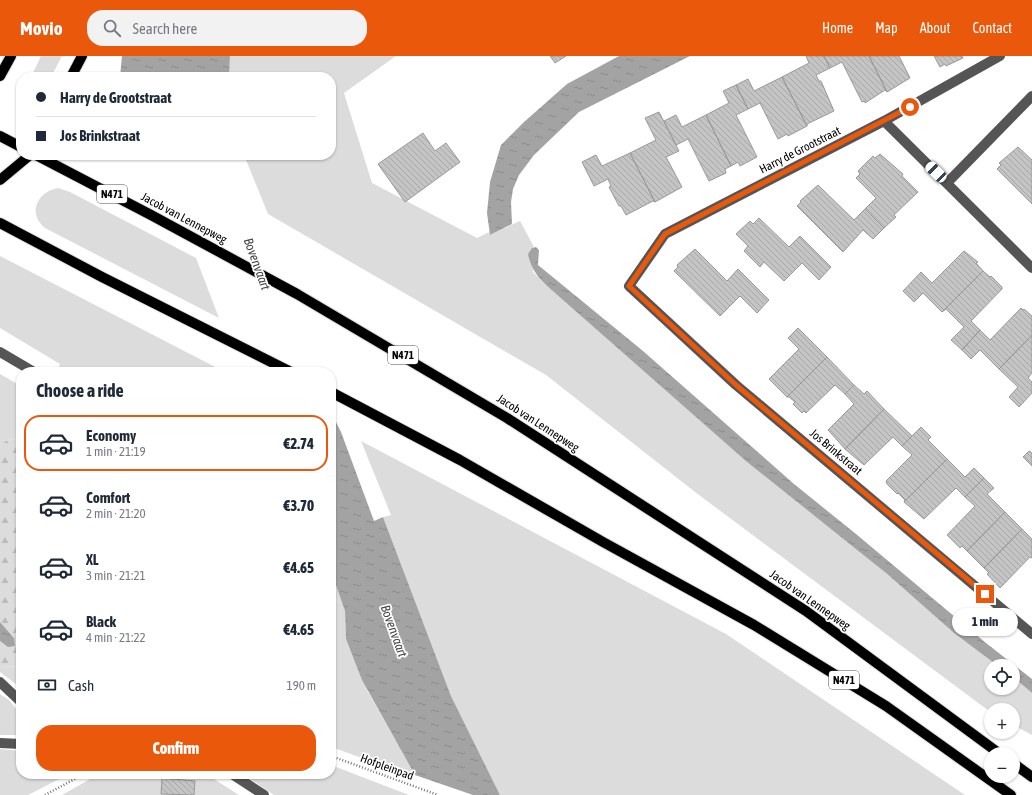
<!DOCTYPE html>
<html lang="en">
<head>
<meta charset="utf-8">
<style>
  :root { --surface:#fff; --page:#f2f2f3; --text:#1f2937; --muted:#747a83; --line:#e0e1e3; --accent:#ea580c }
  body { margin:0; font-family:"Asap Condensed",sans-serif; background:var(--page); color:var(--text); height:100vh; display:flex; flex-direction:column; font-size:15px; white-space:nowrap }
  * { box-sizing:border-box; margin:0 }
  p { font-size:13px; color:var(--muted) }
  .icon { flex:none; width:22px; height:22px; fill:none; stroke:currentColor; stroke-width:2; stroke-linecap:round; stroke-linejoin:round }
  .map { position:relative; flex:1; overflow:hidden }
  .panel { position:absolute; left:16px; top:311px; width:320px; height:412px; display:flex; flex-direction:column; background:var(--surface); border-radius:16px; box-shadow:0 1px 3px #0004 }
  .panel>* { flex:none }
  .banner { position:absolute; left:16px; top:16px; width:320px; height:88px; border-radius:16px; box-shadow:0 1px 3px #0004; display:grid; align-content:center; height:88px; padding:0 20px; background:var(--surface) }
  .buttons { position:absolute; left:984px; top:603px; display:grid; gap:8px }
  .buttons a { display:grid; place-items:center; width:36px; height:36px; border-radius:50%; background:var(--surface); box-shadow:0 1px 3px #0004; font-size:20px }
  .end { position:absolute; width:18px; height:18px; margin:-9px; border:5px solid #ea580c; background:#fff; box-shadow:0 0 0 2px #fff }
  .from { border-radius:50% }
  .bubble { position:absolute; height:28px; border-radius:14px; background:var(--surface); box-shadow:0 1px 3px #0004; font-size:13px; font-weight:800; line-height:28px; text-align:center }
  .car { position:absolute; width:12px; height:24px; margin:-12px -6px; border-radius:5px; box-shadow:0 0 3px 1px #0007; background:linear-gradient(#fff 24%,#345 0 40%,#fff 0 76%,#345 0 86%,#fff 0) }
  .banner b { display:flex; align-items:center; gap:14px; height:38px; font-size:15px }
  .banner b+b { border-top:1px solid var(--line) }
  .banner i { width:10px; height:10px; background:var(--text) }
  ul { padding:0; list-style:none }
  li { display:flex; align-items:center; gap:12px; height:56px; margin:0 8px 6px; padding:0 12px; border:2px solid transparent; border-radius:16px }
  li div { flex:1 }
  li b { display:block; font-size:15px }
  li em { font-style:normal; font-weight:800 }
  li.active { border-color:var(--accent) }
  li>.icon { width:36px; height:36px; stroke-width:1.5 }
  h2 { padding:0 20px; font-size:18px; line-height:48px }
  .pay { display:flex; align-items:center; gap:10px; height:44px; padding:0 20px; font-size:15px }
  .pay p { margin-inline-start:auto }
  .button { display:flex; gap:8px; margin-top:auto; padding:8px 20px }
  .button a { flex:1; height:46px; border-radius:16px; background:var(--accent); color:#fff; font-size:16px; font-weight:800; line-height:46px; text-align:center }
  header { display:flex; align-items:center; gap:24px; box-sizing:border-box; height:56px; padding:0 20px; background:var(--accent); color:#fff }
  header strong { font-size:19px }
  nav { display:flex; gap:22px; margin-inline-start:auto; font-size:14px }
  .search { width:280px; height:36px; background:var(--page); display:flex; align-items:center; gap:10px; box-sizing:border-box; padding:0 14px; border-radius:16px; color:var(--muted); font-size:15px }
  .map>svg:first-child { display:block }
  .grass { fill:#dcdcdc }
  .forest { fill:url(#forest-firs) }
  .water { fill:url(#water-ripples) }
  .pier { fill:#fff }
  .building { fill:url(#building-back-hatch); stroke:#999 }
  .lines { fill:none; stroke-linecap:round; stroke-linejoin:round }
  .major-casing { stroke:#dbdbdb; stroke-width:12 }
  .path { stroke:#777; stroke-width:2.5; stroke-dasharray:1 2; stroke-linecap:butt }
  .minor { stroke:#555; stroke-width:10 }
  .major { stroke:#000; stroke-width:10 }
  .route { stroke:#ea580c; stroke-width:5 }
  .labels { text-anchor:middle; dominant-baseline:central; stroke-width:3.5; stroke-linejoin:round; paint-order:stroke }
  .shield { fill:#fff; stroke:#4c4c4c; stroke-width:1 }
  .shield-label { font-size:11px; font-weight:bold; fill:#000 }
  .street-label { font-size:12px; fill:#000; stroke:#fff }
  .water-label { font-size:13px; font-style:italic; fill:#444; stroke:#fff }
</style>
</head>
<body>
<header>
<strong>Movio</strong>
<div class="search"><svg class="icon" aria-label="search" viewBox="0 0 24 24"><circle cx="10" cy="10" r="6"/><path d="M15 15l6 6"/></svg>Search here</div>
<nav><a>Home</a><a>Map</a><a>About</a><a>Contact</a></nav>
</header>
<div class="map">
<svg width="1032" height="739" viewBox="0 0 1032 739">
  <defs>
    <pattern id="forest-firs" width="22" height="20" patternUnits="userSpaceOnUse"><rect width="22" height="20" fill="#dcdcdc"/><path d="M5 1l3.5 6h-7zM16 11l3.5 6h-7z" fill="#bbb"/></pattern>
    <pattern id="water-ripples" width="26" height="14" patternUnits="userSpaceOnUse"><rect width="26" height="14" fill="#a3a3a3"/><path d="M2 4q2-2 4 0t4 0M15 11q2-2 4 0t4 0" fill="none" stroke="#8b8b8b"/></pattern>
    <pattern id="building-back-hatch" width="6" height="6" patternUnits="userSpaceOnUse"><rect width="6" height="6" fill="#c4c4c4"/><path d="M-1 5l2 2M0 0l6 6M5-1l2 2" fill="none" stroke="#a7a7a7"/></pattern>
  </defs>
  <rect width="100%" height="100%" fill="#fff"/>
  <!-- grass -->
  <path class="grass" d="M41 0H62L51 21H31Z
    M230 0H396L344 37 372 127 477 182 489 176 490 179 520 165 534 191 532 192 533 216 546 229 886 517 954 577 998 610H991V632H1013V621L1032 637V679L1013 669V654H991V656L985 652 699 439 546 319 268 158 244 99H331V21H229Z
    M58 132 70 136 196 202 219 262 45 172C27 157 37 136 58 132Z
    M0 200 225 316H63L58 313 60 308 0 272Z
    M0 318 21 330V386L11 382 0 389Z
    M361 385 726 578 965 739H500L451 640 383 461 391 459Z
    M331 515 345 555 346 583 367 634 416 721 331 691Z
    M21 609V632L0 616V611L19 610Z
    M0 638 9 644 21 659V679H0Z
    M0 693 21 695V718H69L28 739H0Z
    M331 709 409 739H274L243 718H331Z
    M99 718H206L239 739H62Z"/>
  <!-- forest -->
  <path class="forest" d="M11 382 21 386V609L19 610 0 611V585L4 588 14 582 0 566V389Z"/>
  <!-- water -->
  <path class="water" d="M122 0H230L229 21H120Z
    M619 0H690L579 56 534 99 519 119 513 133 511 146 512 168 490 179 487 157 490 126 501 89 524 66 567 28Z
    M532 192 536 191 539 194 538 209 643 295 794 428 856 478 986 587 1032 623V637L1013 621V610H998L954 577 886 517 746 405 546 229C536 219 531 212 528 198Z
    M331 356 341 376 374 465 383 461 451 640 500 739H426L362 624 346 583 345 555 331 515Z
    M0 566 14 582 15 590 8 591 0 585Z"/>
  <!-- pier -->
  <path class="pier" d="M165 100 260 153 319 316H246Z
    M412 718 473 739H424Z"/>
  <!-- building -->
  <path class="building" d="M550 0H566L555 7Z
    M806 0H824L830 12 816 19 819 25H821L834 55 807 68V70L782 21 809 7Z
    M824 0H869L887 36 885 34 865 47V45L862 46 842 6 830 12Z
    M869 0H899L910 22 887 36Z
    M934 0H962L963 2 946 10 945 8 940 11Z
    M782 21 807 70 788 80 787 78 778 83 760 47 748 53 736 29 748 23 754 35Z
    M736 29 748 53 736 59 757 101 740 110 738 106 731 110 706 59 729 47 723 35Z
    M659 56 679 95 666 101 682 131 655 146 630 97 656 84 645 62Z
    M676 59 682 71 706 59 731 110 725 113 726 117 709 125 688 83 676 89 664 65Z
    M423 77 435 95 446 87 460 106 405 146 378 108Z
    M1018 91 1032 104V148L997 113 1001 109 999 107Z
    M630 97 655 146 653 145 626 159 621 150H619L609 131 611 130 608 123 594 130 582 106 596 99 602 110Z
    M880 98 903 118 902 120 918 136 894 159 896 161 884 172 865 153 876 142 856 122 860 118 858 115 873 100 875 102Z
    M818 129 854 164 865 153 884 172 873 183 863 174 843 196 797 150 801 146 800 145Z
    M759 162 789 191 800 180 831 211 819 224 802 207 784 225 764 206 760 211 744 195 748 190 736 178 750 165 753 168Z
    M695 193 727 225 738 213 769 244 757 257 740 240 720 260 674 215 678 211 677 209Z
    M964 195 978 206 976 207 983 215 942 256 923 237 914 246 903 235 921 216 932 227Z
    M983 215 990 221 991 220 1002 231V233L971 265 980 274 962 294 951 284 964 271 946 253 942 256Z
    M1021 252 1023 254 1024 253 1032 260V279L999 313 980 294 971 303 962 294 980 274 990 284Z
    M798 272 827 301 787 341 769 323 799 293 788 282Z
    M1032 279V317L1028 322 1032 326V337L1019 351 1009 341 1018 331 999 313Z
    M827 301 854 329 845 338 835 329 806 357 804 355 802 357 793 348 795 346 789 341H787Z
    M854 329 864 338 867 335 884 353 845 393 828 374 854 348 845 338Z
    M884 353 912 380 902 390 893 381 864 409 845 393Z
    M921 371 931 381 928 384 947 403 904 446 905 444 898 437 897 438 887 428 886 425 912 399 902 390Z
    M1029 395 1032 397V410L1023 401Z
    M947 403 965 421 974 412 984 422 965 441 956 432 924 463 904 446Z
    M984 422 994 432 987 438 1005 456 967 495 962 490 960 492 947 479 975 450 965 441Z
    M1005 456 1022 473 984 512 967 495Z
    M1022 473 1032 483V502L1030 501 1000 532 987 518 989 517 984 512Z
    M162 722 195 725 194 739 161 738Z"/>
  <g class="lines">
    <!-- major casing -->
    <g class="major-casing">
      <path id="major" d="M0 20 11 0
        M71 21 82 0
        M0 80 21 91
        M36 99 151 159 297 238 507 362 806 555 1000 698
        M0 124 30 99
        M0 167 102 221 291 316
        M331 336 460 404 603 486 754 569 886 650 1011 739
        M1013 707 1032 721"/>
    </g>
    <!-- path -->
    <path class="path" d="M331 700 438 739
      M45 739 84 718"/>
    <!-- minor -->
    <path class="minor" d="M1000 0 884 65 665 178 629 230 736 329 1032 578
      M884 65 1032 212
      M947 127 1032 40
      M0 296 34 316
      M0 626 21 646
      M0 687 21 688
      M232 718 264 739"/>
    <!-- major -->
    <use href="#major" class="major"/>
  </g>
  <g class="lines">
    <!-- route -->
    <path class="route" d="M910 51 665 178 629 230 736 329 985 538"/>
  </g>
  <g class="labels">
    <!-- shield labels -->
    <g class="shield">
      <rect x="97" y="129" width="30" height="18" rx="3"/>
      <rect x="388" y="290" width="30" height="18" rx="3"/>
      <rect x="829" y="615" width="30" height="18" rx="3"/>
    </g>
    <g class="shield-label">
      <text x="112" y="138">N471</text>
      <text x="403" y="299">N471</text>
      <text x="844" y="624">N471</text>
    </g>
    <!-- street labels -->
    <g class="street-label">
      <text transform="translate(800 94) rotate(-27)">Harry de Grootstraat</text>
      <text transform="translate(184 162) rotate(28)">Jacob van Lennepweg</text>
      <text transform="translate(538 367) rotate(33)">Jacob van Lennepweg</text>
      <text transform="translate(836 396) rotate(40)">Jos Brinkstraat</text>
      <text transform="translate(810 544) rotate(35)">Jacob van Lennepweg</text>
      <text transform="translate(387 711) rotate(20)">Hofpleinpad</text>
    </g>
    <!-- water labels -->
    <g class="water-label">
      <text transform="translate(257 208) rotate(70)">Bovenvaart</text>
      <text transform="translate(394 575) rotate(70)">Bovenvaart</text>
    </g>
  </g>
</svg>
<div class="buttons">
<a><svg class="icon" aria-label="locate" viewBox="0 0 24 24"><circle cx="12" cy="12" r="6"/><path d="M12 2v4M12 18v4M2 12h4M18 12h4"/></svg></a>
<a>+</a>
<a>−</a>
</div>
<i class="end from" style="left:910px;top:51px"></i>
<i class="end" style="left:985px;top:538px"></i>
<div class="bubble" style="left:952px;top:552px;width:66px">1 min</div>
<i class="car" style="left:936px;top:116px;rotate:314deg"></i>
<div class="banner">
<b><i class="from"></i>Harry de Grootstraat</b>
<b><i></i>Jos Brinkstraat</b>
</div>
<section class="panel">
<h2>Choose a ride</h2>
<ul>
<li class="active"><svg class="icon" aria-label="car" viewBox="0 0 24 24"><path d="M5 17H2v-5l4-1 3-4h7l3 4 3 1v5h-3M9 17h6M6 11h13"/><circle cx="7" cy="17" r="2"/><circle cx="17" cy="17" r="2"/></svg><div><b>Economy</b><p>1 min · 21:19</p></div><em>€2.74</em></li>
<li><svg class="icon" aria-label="car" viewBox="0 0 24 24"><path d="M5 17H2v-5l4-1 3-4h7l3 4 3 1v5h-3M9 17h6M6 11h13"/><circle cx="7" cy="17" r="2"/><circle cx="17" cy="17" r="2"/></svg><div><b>Comfort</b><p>2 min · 21:20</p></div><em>€3.70</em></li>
<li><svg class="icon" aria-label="car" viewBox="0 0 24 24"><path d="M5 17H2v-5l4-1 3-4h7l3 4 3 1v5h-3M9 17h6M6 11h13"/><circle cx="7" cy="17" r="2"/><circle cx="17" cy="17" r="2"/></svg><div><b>XL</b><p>3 min · 21:21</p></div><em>€4.65</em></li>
<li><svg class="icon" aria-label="car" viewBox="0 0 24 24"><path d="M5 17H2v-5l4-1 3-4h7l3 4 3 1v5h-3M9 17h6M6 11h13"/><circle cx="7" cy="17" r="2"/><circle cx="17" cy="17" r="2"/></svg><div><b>Black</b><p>4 min · 21:22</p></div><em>€4.65</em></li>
</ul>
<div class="pay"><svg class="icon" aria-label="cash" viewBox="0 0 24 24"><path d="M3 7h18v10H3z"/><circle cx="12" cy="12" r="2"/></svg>Cash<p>190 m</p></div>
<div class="button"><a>Confirm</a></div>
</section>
</div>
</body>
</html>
